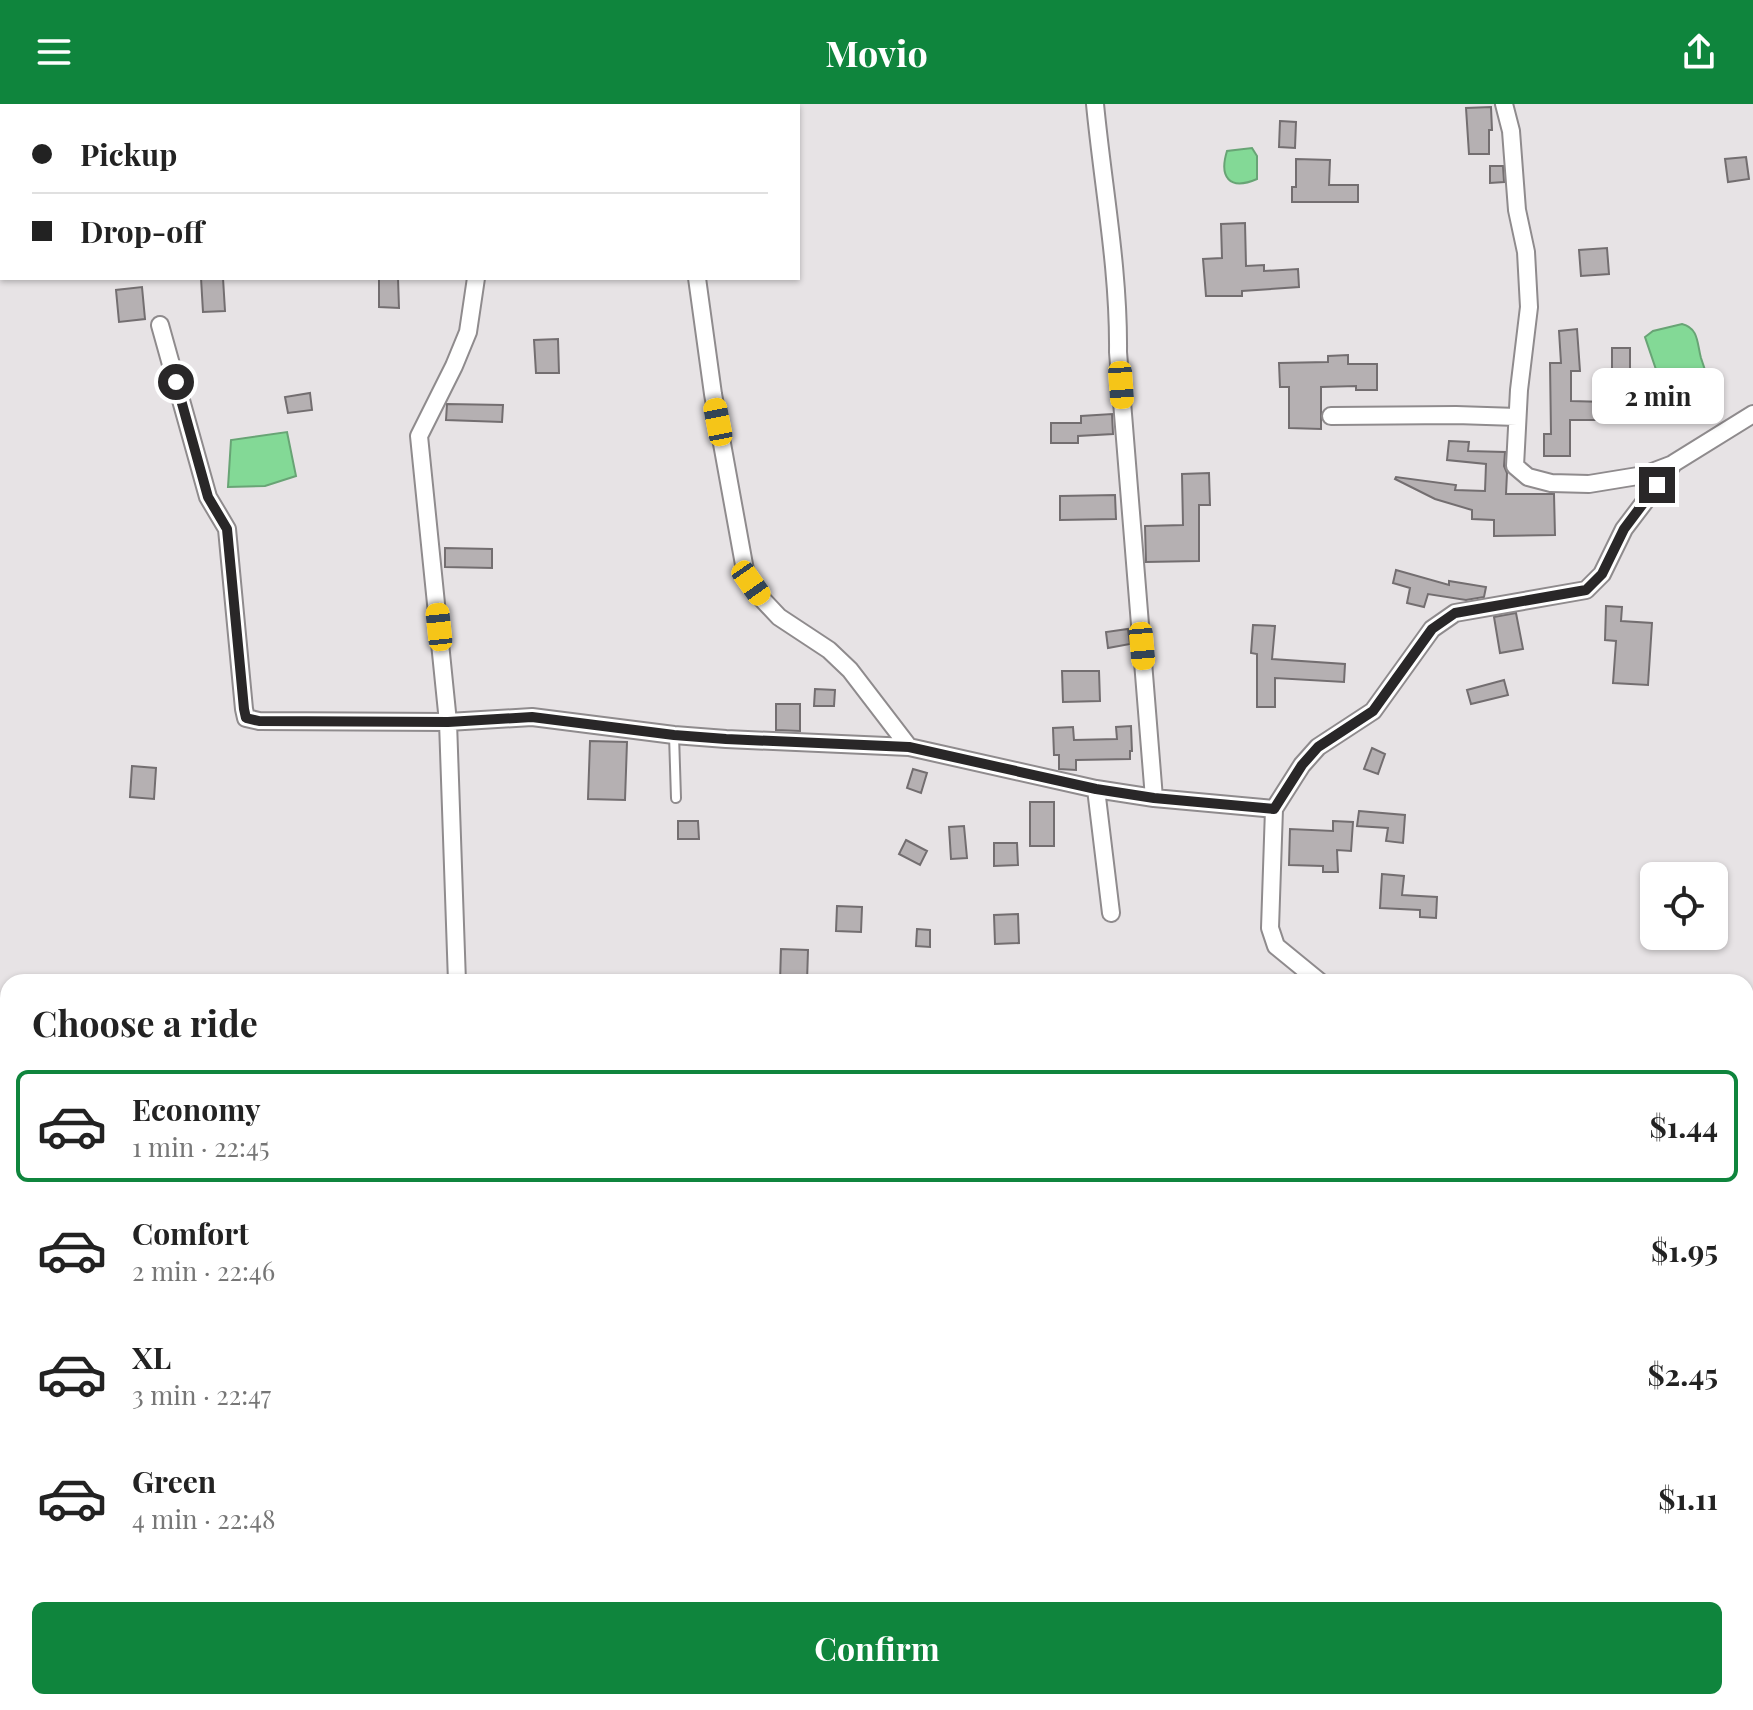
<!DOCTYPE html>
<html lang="en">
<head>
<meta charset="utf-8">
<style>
  :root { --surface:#fff; --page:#f2f2f2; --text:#222; --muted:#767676; --line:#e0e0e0; --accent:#0f853d }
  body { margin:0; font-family:"Playfair Display",serif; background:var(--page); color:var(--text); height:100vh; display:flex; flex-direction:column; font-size:30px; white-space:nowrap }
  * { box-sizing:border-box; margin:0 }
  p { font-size:26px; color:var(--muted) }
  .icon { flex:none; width:44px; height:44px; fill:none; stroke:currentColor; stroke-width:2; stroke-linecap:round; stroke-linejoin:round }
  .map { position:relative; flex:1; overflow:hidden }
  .panel { position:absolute; left:0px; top:870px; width:1754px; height:736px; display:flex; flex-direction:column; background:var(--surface); border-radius:24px 24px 0 0; box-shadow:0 2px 6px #0004 }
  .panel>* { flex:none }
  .top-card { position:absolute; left:0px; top:0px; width:800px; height:176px; box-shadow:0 2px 6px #0004; display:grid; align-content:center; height:176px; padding:0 32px; background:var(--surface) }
  .fabs { position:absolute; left:1640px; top:758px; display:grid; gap:16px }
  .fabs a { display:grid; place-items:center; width:88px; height:88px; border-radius:12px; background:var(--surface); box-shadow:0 2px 6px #0004; font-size:40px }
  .end { position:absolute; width:36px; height:36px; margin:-18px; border:10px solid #292728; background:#fff; box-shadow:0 0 0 4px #fff }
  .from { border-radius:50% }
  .bubble { position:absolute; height:56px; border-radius:12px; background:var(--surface); box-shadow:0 2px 6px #0004; font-size:26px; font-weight:700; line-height:56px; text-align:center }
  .car { position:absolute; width:24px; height:48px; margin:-24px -12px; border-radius:10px; box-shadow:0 0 6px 2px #0007; background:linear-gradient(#f5c518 24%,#345 0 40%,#f5c518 0 76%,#345 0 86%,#f5c518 0) }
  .top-card b { display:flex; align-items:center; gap:28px; height:76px; font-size:30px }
  .top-card b+b { border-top:2px solid var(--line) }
  .top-card i { width:20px; height:20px; background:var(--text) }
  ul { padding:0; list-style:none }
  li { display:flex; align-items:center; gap:24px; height:112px; margin:0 16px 12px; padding:0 16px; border:4px solid transparent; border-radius:12px }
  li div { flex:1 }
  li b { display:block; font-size:30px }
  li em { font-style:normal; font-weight:700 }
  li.selected { border-color:var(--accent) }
  li>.icon { width:72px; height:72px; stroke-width:1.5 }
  h2 { padding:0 32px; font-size:36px; line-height:96px }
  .action { display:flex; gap:16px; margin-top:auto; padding:16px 32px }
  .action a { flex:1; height:92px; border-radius:12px; background:var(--accent); color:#fff; font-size:32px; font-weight:700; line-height:92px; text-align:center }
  header { display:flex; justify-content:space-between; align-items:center; height:104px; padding:0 32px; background:var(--accent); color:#fff; font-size:36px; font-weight:700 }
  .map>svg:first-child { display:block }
  .water { fill:#83d996; stroke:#68a475; stroke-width:2 }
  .building { fill:#b5b0b2; stroke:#736e70; stroke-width:2 }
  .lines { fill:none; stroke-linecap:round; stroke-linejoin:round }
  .service-casing { stroke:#8f8b8d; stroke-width:12 }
  .minor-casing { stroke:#8f8b8d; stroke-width:20 }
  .trunk-casing { stroke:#5d9b6c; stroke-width:32 }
  .service { stroke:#fff; stroke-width:8 }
  .minor { stroke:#fff; stroke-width:16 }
  .trunk { stroke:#94e2a6; stroke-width:28 }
  .route { stroke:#292728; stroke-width:10 }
</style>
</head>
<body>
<header><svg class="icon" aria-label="menu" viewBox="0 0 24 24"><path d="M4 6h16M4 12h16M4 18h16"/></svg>Movio<svg class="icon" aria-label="share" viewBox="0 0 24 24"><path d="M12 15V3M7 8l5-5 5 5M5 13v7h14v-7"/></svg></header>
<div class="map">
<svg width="1753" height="1606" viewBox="0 0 1753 1606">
  <rect width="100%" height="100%" fill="#e7e3e5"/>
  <!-- water -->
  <path class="water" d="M1252 44 1257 52V75C1229 87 1219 73 1227 47Z
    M1682 220C1699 224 1697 240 1701 254 1704 263 1707 272 1710 281L1704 292 1667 298 1645 233 1653 227Z
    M287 328 296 372 265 382 228 383 231 336Z"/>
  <!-- building -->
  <path class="building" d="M1491 3 1492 26H1489V50H1469L1466 4Z
    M1280 17 1296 18 1295 44 1279 43Z
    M1746 53 1749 75 1728 78 1725 55Z
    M1296 55 1330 56 1329 81H1358V98H1292V83H1296Z
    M1490 62H1503L1504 78 1490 79Z
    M1245 119 1246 162 1264 161V167L1298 165 1299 183 1242 187V192H1206L1203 155 1222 154 1221 120Z
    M1607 144 1609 170 1581 172 1579 146Z
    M201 174H223L225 207 203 208Z
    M379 174H398L399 204 379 203Z
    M142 183 145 215 119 218 116 186Z
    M1577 225 1580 267H1571V297L1606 298V316H1570V352H1544V330H1551L1550 259H1561L1559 227Z
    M558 235 559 269H536L534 236Z
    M1612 244H1630V265H1628V287L1600 288V267H1612Z
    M1348 251V260H1377V286H1356V282L1321 283V325L1289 324V283H1280L1279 259 1328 258V252Z
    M310 289 312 306 288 309 285 293Z
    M447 300 503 301 502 318 446 316Z
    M1112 310 1113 330 1078 332V339H1051V319H1081V312Z
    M1449 337 1469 338 1468 347 1505 348 1504 362 1507 369 1506 390H1554L1555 431 1494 432V416L1472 415V406L1435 395 1395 375 1396 373 1456 381 1455 386 1485 387 1486 360 1447 356Z
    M1209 369 1210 401H1199V457L1146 458 1145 422 1183 421 1182 370Z
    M1115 391 1116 415 1060 416V392Z
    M445 444 492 445V464L445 463Z
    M1396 466 1449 481V477L1486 483 1484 493 1466 496 1428 490 1424 503 1407 499 1410 484 1393 479Z
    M1606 502 1622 503 1621 517 1652 519 1648 581 1613 579 1616 537 1605 536Z
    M1516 509 1523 545 1500 549 1494 513Z
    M1253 521 1275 522 1272 555 1345 560 1344 578 1275 574V603H1257V550L1251 549Z
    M1128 525 1130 540 1108 544 1106 528Z
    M1062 567H1099L1100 597 1063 598Z
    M1504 576 1508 591 1471 600 1467 586Z
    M815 585 835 586 834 602H814Z
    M776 600H800V627L776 626Z
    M1131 622 1132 647H1130V655L1076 656V666L1059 665V651H1054L1053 624 1073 623 1074 636 1117 635 1116 623Z
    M590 637 627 638 625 696 588 695Z
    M1372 644 1385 650 1378 670 1364 665Z
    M132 662 156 664 154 695 130 693Z
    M913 665 927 669 921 689 907 684Z
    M1030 698H1054V742H1030Z
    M1359 707 1405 711 1403 739 1386 737 1388 724 1357 722Z
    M678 717H698L699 735H678Z
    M1333 717 1353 718 1351 747 1337 746 1338 768H1323V762L1289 761 1290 725 1333 727Z
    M964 722 967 754 951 755 949 723Z
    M906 736 927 747 920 761 899 750Z
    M994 739H1017L1018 761 994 762Z
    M1382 770 1404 772 1402 791 1437 793 1436 814 1420 813V806L1380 804Z
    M837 802 862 803 861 828 836 827Z
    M1018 810 1019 839 995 840 994 811Z
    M917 825 930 826V843L916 842Z
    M781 845 808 846 807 878H780Z"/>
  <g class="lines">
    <!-- service casing -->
    <g class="service-casing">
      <path id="service" d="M674 631 676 694
        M0 1510 8 1511
        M539 1598 542 1606"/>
    </g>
    <!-- minor casing -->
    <g class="minor-casing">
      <path id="minor" d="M491 0 492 2
        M680 0V2
        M1095 0C1103 83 1119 165 1118 248L1154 694
        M1504 0 1511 27 1517 106 1526 148 1529 203 1519 286 1515 362 1528 373 1551 379 1589 380 1644 371 1673 360
        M697 174 713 290 745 466 751 479 763 496 779 513 829 546 850 566 909 643 1096 685 1154 694 1274 705 1302 661 1318 643 1373 607 1432 525 1455 509 1586 486 1602 470 1624 425 1674 359 1753 310
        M160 221 208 393 227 425 244 605 246 614 259 617 448 618 532 613 674 631 726 635 909 643
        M1331 312 1456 311 1517 313
        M1096 685 1111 809
        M1274 705 1270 824 1276 842 1320 878
        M457 878 448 618 419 332 454 262 468 228 476 174"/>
    </g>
    <!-- trunk casing -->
    <g class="trunk-casing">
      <path id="trunk" d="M0 1321H8
        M1746 1348 1753 1349"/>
    </g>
    <!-- service -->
    <use href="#service" class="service"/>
    <!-- minor -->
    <use href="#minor" class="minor"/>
    <!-- trunk -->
    <use href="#trunk" class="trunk"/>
  </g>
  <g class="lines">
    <!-- route -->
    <path class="route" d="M176 278 208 393 227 425 244 605 246 614 259 617 448 618 532 613 674 631 726 635 909 643 1096 685 1154 694 1274 705 1302 661 1318 643 1373 607 1432 525 1455 509 1586 486 1602 470 1624 425 1657 381"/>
  </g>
</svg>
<div class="fabs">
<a><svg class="icon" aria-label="locate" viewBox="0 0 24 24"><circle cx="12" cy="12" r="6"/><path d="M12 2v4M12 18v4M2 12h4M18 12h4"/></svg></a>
</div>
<i class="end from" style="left:176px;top:278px"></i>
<i class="end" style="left:1657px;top:381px"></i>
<div class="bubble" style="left:1592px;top:264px;width:132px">2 min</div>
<i class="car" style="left:1121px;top:281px;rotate:176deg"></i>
<i class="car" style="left:718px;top:318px;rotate:349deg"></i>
<i class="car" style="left:751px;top:479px;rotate:145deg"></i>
<i class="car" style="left:439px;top:523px;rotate:354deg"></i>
<i class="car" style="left:1142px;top:542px;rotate:175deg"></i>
<div class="top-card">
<b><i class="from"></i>Pickup</b>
<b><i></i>Drop-off</b>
</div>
<section class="panel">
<h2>Choose a ride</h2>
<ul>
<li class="selected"><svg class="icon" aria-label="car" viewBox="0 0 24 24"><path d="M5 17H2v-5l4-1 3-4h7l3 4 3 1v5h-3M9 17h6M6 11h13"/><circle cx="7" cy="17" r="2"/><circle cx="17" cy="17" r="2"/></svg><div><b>Economy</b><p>1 min · 22:45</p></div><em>$1.44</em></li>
<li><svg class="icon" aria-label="car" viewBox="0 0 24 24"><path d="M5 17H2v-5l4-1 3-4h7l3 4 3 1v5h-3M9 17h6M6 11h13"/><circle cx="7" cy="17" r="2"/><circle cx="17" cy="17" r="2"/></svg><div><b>Comfort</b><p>2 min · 22:46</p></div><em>$1.95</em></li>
<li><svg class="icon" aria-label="car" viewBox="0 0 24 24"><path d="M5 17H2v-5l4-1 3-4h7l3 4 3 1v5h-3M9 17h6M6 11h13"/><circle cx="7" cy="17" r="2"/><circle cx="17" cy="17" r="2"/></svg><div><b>XL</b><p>3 min · 22:47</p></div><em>$2.45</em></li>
<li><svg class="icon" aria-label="car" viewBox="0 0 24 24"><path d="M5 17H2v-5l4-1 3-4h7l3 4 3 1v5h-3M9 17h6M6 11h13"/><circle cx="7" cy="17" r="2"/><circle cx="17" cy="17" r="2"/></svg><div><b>Green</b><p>4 min · 22:48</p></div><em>$1.11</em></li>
</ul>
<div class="action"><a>Confirm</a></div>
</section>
</div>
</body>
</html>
